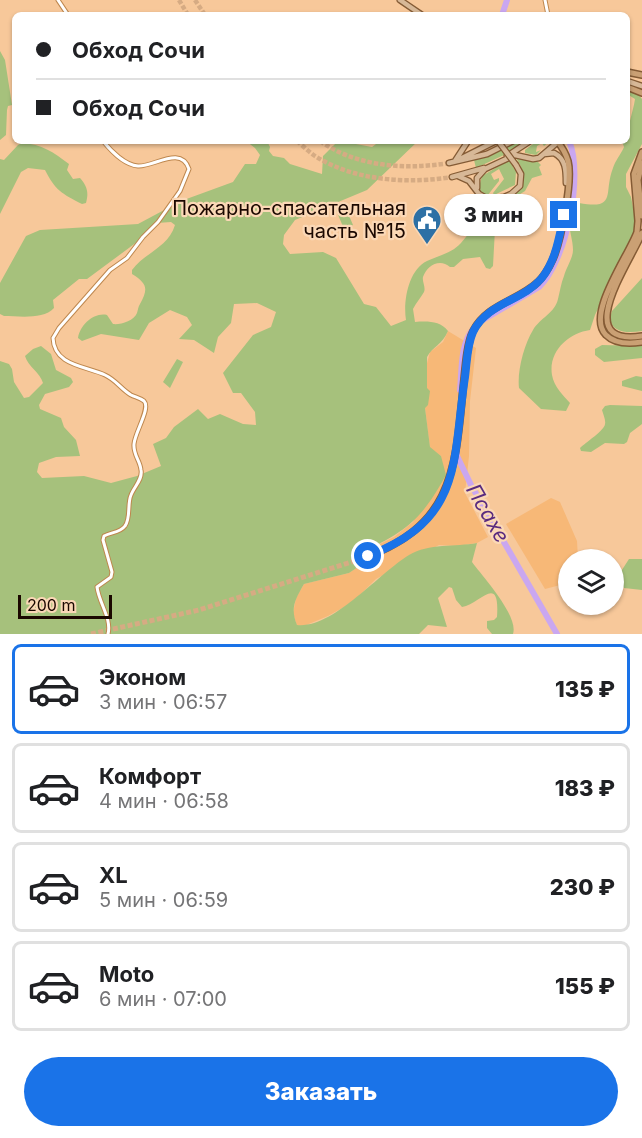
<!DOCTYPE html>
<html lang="ru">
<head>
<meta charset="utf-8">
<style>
  :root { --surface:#fff; --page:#f6f6f6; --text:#202124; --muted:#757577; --line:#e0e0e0; --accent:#1a73e8 }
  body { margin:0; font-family:Inter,sans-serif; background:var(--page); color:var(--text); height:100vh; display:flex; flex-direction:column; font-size:22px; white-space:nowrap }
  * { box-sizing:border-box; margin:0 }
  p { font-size:20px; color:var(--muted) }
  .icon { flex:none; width:33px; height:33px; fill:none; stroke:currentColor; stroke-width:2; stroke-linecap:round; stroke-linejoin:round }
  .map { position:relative; height:634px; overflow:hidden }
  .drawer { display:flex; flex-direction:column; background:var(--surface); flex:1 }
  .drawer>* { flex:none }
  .banner { position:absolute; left:12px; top:12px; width:618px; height:132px; border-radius:9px; box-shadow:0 2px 4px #0004; display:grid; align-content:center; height:132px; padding:0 24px; background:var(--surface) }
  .tools { position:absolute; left:558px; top:549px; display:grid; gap:12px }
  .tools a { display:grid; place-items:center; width:66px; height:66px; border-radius:50%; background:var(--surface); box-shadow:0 2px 4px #0004; font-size:30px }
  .scale { position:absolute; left:18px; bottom:15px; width:94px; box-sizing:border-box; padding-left:6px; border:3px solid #1b0800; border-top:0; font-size:16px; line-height:21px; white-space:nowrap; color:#1b0800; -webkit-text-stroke:4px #fbd8b6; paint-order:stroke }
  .end { position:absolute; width:27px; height:27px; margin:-14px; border:8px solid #1a73e8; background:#fff; box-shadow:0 0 0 3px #fff }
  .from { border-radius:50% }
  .bubble { position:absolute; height:42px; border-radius:21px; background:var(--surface); box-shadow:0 2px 4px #0004; font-size:20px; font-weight:800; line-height:42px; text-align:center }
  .banner b { display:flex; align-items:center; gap:21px; height:57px; font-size:22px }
  .banner b+b { border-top:2px solid var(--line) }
  .banner i { width:15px; height:15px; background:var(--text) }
  ul { padding:10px 0 0; list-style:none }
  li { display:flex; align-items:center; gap:18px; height:90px; margin:0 12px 9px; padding:0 12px; border:3px solid var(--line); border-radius:9px }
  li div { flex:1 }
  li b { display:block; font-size:22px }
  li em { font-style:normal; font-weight:800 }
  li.current { border-color:var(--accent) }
  li>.icon { width:54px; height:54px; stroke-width:1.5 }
  .action { display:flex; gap:12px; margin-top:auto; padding:12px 24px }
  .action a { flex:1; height:69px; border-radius:36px; background:var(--accent); color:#fff; font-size:24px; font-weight:800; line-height:69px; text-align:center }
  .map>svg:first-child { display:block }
  .built { fill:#f7b877 }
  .green { fill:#a6c17c }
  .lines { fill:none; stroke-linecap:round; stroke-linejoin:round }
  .river { stroke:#caa7f0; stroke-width:6 }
  .primary-tunnel { stroke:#d6ab83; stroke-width:4.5; stroke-dasharray:4.5 2; stroke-linecap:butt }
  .trunk-tunnel { stroke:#d6ab83; stroke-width:5; stroke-dasharray:5 2.5; stroke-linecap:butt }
  .tertiary-casing { stroke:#be874e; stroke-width:5 }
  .primary-casing { stroke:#845b35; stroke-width:7 }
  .trunk-casing { stroke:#845b35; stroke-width:8 }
  .tertiary { stroke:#fff; stroke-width:3 }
  .primary { stroke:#d7b897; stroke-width:4.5 }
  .trunk { stroke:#caa074; stroke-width:5 }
  .primary-bridge-casing { stroke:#845b35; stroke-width:7; stroke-linecap:butt }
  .primary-bridge { stroke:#d7b897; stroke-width:4.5 }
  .route { stroke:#1a73e8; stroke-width:8 }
  .labels { text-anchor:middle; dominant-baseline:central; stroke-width:4.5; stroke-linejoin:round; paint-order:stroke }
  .poi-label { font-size:20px; fill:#1b0800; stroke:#fbd8b6; text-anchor:end }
  .water-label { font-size:21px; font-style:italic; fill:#592b7f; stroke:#fbd8b6 }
</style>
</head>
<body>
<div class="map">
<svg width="642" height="634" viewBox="0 0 642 634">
  <rect width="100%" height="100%" fill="#f7c89a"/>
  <!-- built -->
  <path class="built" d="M448 331 476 348 470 401 469 456 465 493 488 537 477 543 457 546 439 545 376 579 353 602 328 616 304 626H297L293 613 296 598 304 584 349 573 358 567 359 554 394 537 413 522 441 456 430 448 425 408 426 367 430 352 443 342Z
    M551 498 560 502 577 541 578 559 568 560V583L545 589 506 524Z"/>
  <!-- green -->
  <path class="green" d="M0 51 5 60 12 105 8 106 7 110 6 135 0 140Z
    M627 91 638 94 642 99V144L626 174V187L631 197 636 222 635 233 595 315 590 330C569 333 548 351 552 375 554 387 563 395 570 403L566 411 541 409 519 388C517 371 524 345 533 330 540 318 555 313 558 299 560 291 561 283 564 276 566 268 573 258 573 250 573 234 561 214 579 203 618 210 603 193 613 168 615 161 621 154 624 147L622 141H627C627 126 633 113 635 99L627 94Z
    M246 141H267L270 147 269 151 273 156 284 158 290 164 322 174 323 156 338 141H353L356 144 372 147 380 141H418L367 190 295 220 284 235 283 244 290 254 323 252 336 258 364 304 376 307 391 326 406 320C403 302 408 270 427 261 438 256 452 253 461 243 469 234 475 222 488 219L495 229 493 266 490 269 486 268 480 257 463 259 454 267H450C440 258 427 265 423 277 422 282 426 287 424 292 421 297 416 303 413 309L415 322C428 321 440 321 448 331 442 345 433 346 427 357V388L430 391 428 405 425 408 430 447 441 456 446 475C420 522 406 531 359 554L358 567 349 573 304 584C295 600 290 608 297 625 333 629 379 573 409 555 429 543 455 547 477 543L472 562C483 577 519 616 513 634H492L487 628V621L494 620 497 617C500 572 480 604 462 607L456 600 452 588 449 587 438 598 447 627 428 625 419 634H0V361L9 364 12 369 14 382 24 398 29 397 43 383C40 372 28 367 25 356L33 349 41 346 51 354 56 370 71 378 73 382 69 387 45 394 39 405 40 409 61 418 64 427 76 440 80 456 56 457 39 463 37 472 42 478 84 476 111 483 137 476 161 466 153 444 166 438 174 427 198 409 208 419 220 414 243 424 256 425 255 412 241 393H233L223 373 253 335 271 327 276 312 257 303 234 304 231 323 218 337 214 353 194 340 179 339 192 325 187 317 170 310 149 323 139 340 101 334 82 341 78 338C80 325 94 312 107 315L113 324C120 325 134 321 137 313 138 310 138 307 140 304 148 289 148 284 132 274V270C144 253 168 248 175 225L171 222 157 223 137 242 87 279H79L53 300 54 308C43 320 18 316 4 316L0 314V283L26 236 40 230 138 224 181 201 233 182 245 164H256L260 155 255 148Z
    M518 141H524L504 155 476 168 474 160 500 150Z
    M537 141H550L544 146 542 143 537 146 536 152 541 150 536 155 525 153V150Z
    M22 143C42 144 53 152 69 164L67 170 73 179 80 178C87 186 89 192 86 203L82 204C62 194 55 190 45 170L28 168 21 172 0 214V159L4 160 18 145Z
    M516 158 538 162 541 165 539 167 542 175 532 178 525 191 507 202 502 200C524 190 530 179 516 158Z
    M509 160 516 172 515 185 494 195 493 193 504 179 499 169 491 174 494 180 499 178V181L487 196 481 192 479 187 482 176Z
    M345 206 353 225 344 229 336 210Z
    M642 278V331C626 334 605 332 612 311Z
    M602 345 642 346V358L604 362 595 355V349Z
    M177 359 183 362 170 388 163 382Z
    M636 376 642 377V391L622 386V381Z
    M610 405 642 406V424L630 433 627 442 624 444 605 443 591 452 581 451 580 448C585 443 605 430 605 424 606 420 603 414 602 410L605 406Z
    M629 559H642V590L624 588 618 576Z"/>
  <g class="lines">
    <!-- river -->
    <path class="river" d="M502 15 507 0
      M481 321 539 287C566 262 584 175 569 141
      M460 390C462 371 460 343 474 328
      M457 448V456L471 485 557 634"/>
    <!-- primary-tunnel -->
    <path class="primary-tunnel" d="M179 0 188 15
      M195 0 205 15
      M297 141C303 146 309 152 315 156 354 181 408 184 452 177
      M320 141C357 167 406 170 449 163"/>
    <!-- trunk-tunnel -->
    <path class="trunk-tunnel" d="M91 634 199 610 358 560"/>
    <!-- tertiary casing -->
    <g class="tertiary-casing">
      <path id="tertiary" d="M58 0 68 15
        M545 0 548 15
        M103 141C111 151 125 165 138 166 154 167 181 145 189 169L180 191 158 222 143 237 127 258 110 270 59 328 53 338C54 366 86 366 105 375 116 380 121 389 131 395 135 397 140 398 144 401 151 408 135 432 134 444 133 455 140 460 141 470 143 479 134 487 131 495 127 504 131 518 125 526 120 533 111 532 104 536L103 540 112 572 111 577 97 587C99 603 112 619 108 634"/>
    </g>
    <!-- primary casing -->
    <g class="primary-casing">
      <path id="primary" d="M400 0 422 15
        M627 81 642 86
        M544 154 554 153C566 159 566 171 566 183
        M507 156 530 141
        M462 158 496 141
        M455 161 468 141
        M449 163 487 154 513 141
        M458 176 469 181 479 194 488 199 504 197 511 194 520 186 521 174 516 165
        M452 177 484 168
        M477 188V178L485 169 515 155 533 159 539 158 559 141"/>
    </g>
    <!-- trunk casing -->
    <g class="trunk-casing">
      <path id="trunk" d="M627 72 642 75
        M627 87 642 93
        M642 152 634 174 638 221 637 232C629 255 585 315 606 335 615 344 630 344 642 342
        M642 163 638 180 642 216
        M642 233C631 261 569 347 642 336
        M358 560C451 528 455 476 463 389 465 373 466 345 473 331 487 304 518 301 538 282 544 276 549 268 553 259 561 240 573 181 568 161 566 154 562 147 557 141"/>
    </g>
    <!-- tertiary -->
    <use href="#tertiary" class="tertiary"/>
    <!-- primary -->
    <use href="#primary" class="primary"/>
    <!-- trunk -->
    <use href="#trunk" class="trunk"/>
    <!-- primary-bridge casing -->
    <g class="primary-bridge-casing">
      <path id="primary-bridge" d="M498 141 516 165"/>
    </g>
    <!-- primary-bridge -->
    <use href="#primary-bridge" class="primary-bridge"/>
  </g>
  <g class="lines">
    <!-- route -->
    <path class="route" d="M368 556C464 519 452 462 465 377 467 362 467 345 473 332 487 303 522 301 541 279 556 261 559 237 564 215"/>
  </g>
  <!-- icons -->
  <defs>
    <g id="civic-pin" transform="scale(1.5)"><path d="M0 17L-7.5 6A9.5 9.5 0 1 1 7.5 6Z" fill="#2d70a5" stroke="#fbd8b6"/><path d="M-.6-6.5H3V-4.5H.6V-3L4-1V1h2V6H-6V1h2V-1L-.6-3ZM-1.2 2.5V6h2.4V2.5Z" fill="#fff"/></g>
  </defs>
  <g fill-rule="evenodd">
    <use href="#civic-pin" x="427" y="220"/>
  </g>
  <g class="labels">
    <!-- poi labels -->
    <g class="poi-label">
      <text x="406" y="208">Пожарно-спасательная<tspan x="406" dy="23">часть №15</tspan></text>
    </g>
    <!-- water labels -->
    <g class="water-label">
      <text transform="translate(488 513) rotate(60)">Псахе</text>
    </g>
  </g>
</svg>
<div class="tools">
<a><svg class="icon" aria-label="layers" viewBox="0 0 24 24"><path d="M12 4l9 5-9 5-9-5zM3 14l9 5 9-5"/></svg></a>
</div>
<div class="scale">200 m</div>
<i class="end from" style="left:368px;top:556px"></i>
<i class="end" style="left:564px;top:215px"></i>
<div class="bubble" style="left:444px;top:194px;width:99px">3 мин</div>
<div class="banner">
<b><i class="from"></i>Обход Сочи</b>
<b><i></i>Обход Сочи</b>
</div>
</div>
<section class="drawer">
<ul>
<li class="current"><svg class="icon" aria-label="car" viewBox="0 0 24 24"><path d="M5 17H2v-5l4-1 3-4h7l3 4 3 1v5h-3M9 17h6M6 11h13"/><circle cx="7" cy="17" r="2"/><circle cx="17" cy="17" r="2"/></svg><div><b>Эконом</b><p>3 мин · 06:57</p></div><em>135 ₽</em></li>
<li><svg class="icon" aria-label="car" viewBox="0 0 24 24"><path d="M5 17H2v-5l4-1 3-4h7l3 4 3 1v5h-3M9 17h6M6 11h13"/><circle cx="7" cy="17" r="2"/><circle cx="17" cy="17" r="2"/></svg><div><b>Комфорт</b><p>4 мин · 06:58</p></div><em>183 ₽</em></li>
<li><svg class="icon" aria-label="car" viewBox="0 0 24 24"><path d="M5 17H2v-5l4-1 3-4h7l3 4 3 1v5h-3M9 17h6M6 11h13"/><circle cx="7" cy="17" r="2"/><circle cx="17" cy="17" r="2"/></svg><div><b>XL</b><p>5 мин · 06:59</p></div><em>230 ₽</em></li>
<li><svg class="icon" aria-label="car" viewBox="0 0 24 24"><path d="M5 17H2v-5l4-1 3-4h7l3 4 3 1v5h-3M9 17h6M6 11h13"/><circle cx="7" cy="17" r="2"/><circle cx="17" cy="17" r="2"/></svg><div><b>Moto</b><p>6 мин · 07:00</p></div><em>155 ₽</em></li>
</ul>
<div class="action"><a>Заказать</a></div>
</section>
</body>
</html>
